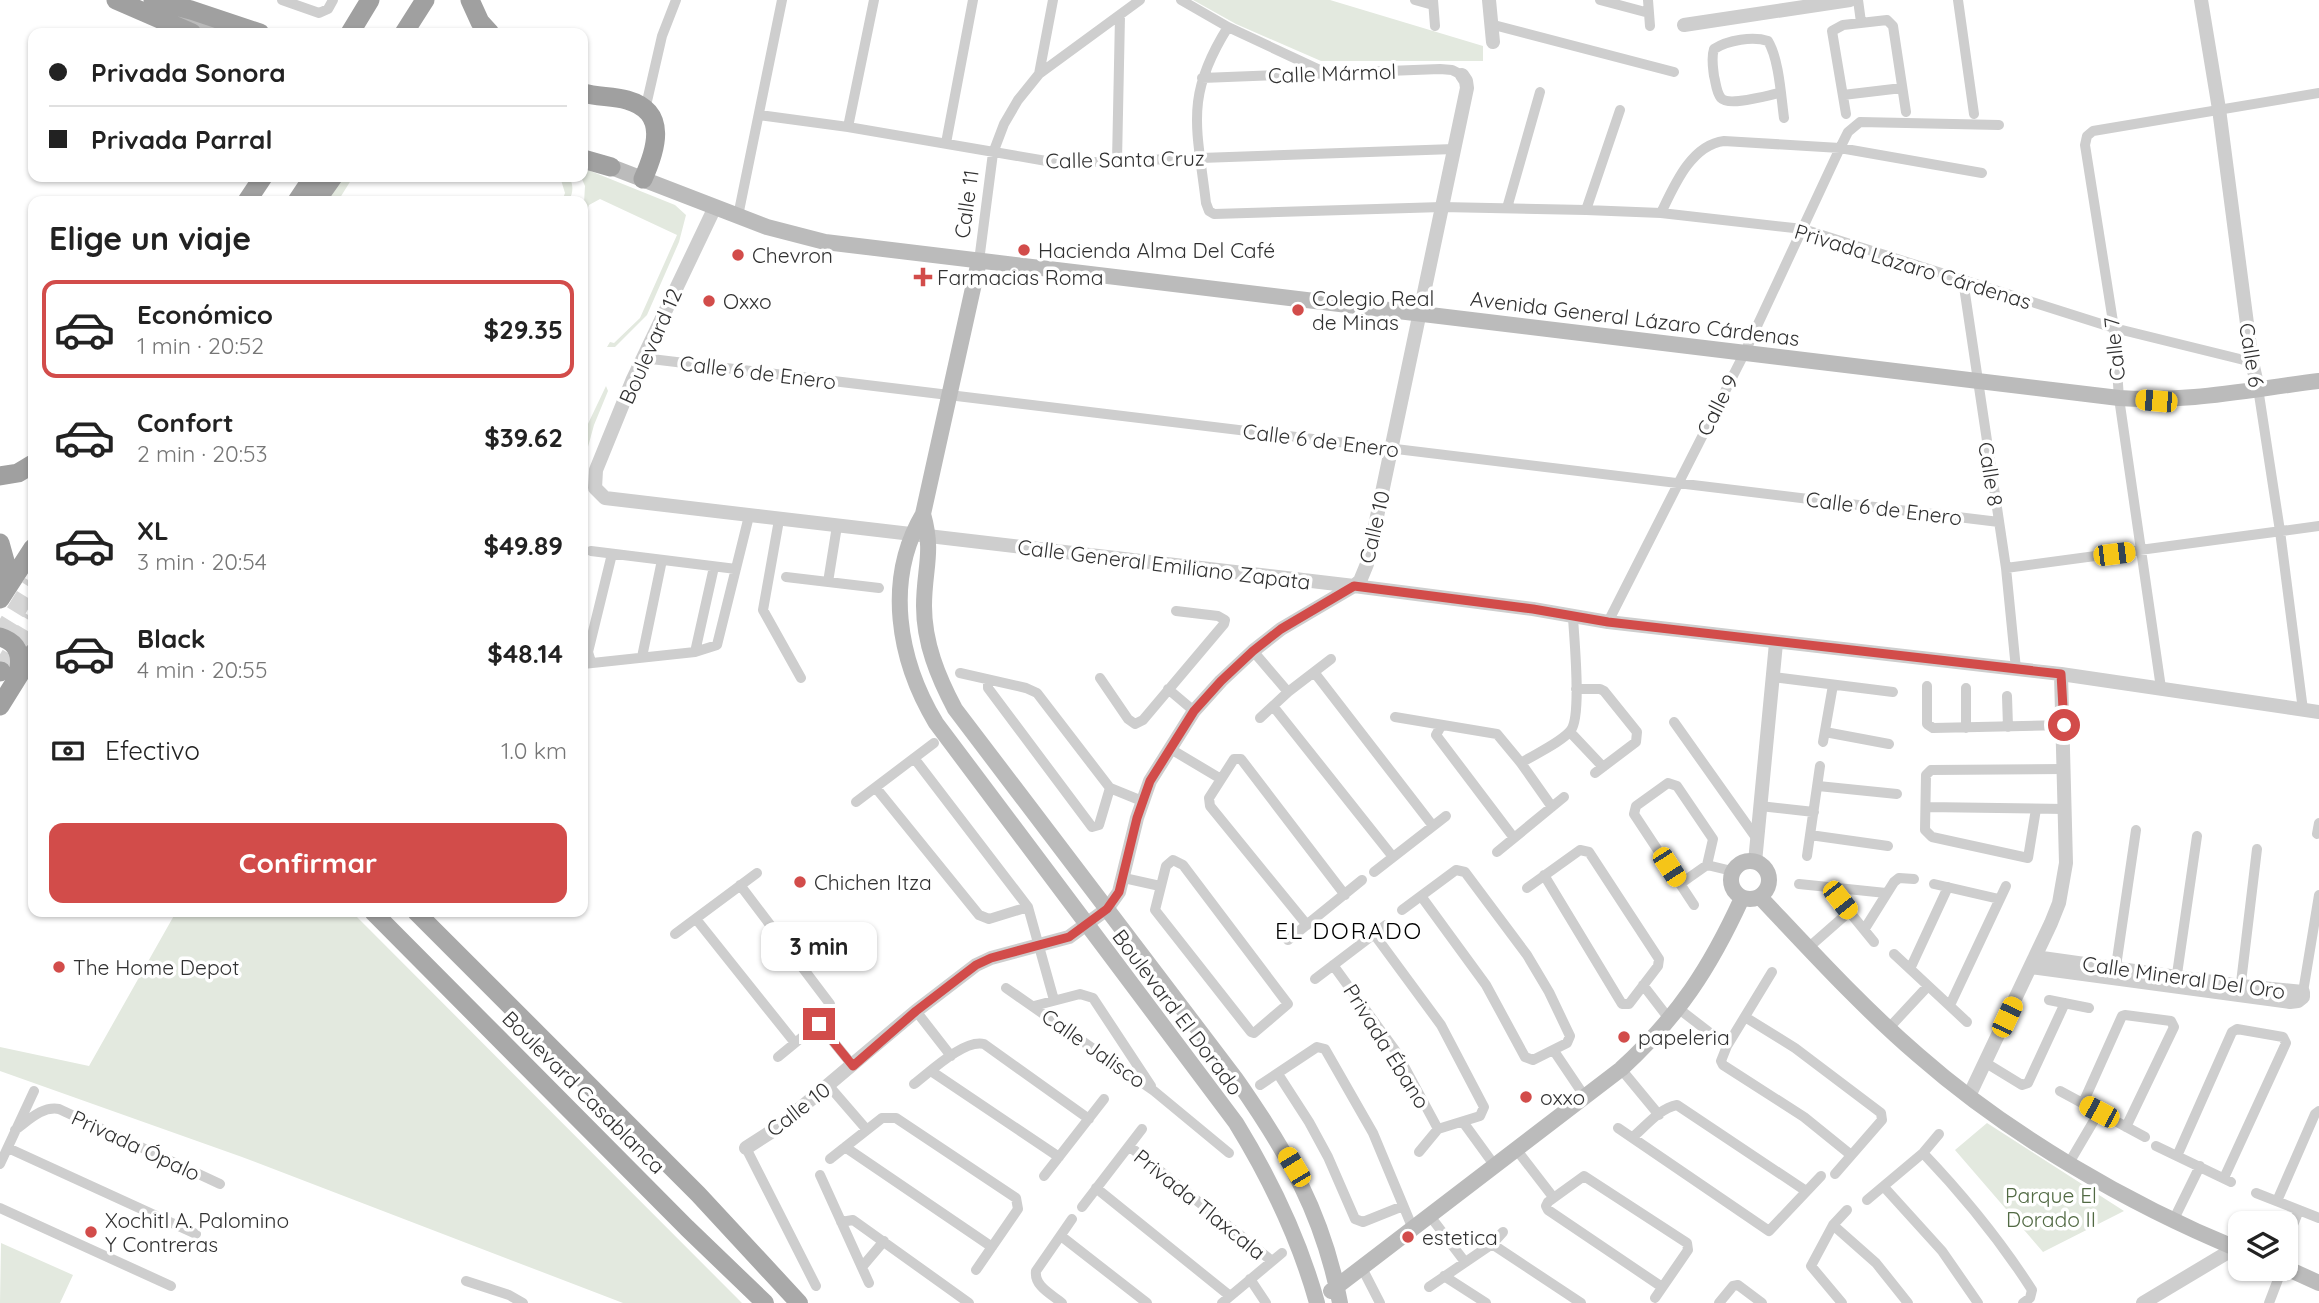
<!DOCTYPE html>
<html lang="es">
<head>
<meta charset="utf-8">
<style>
  :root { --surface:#fff; --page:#f2f2f2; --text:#222; --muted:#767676; --line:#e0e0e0; --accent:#d24c4a }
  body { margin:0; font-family:Quicksand,sans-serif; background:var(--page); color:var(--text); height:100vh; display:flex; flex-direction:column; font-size:26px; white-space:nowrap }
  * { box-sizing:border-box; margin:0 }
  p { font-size:23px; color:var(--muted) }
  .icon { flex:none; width:38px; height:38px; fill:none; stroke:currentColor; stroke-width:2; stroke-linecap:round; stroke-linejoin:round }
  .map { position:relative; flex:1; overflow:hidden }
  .drawer { position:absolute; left:28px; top:196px; width:560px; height:721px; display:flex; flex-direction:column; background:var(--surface); border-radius:14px; box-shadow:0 2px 5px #0004 }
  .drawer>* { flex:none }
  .top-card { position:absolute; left:28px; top:28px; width:560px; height:154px; border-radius:14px; box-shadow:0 2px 5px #0004; display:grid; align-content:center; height:154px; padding:0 21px; background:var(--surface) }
  .tools { position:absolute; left:2228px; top:1211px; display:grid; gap:14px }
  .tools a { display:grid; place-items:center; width:70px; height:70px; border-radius:14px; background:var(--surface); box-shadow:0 2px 5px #0004; font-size:35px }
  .end { position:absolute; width:32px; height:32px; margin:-16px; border:9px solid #d24c4a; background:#fff; box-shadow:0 0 0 4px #fff }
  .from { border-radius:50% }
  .bubble { position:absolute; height:49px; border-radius:14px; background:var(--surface); box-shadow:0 2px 5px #0004; font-size:23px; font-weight:700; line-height:49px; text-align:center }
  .car { position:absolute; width:21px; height:42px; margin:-21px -10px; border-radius:9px; box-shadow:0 0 5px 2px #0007; background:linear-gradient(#f5c518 24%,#345 0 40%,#f5c518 0 76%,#345 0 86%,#f5c518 0) }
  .top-card b { display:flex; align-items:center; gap:24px; height:66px; font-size:26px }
  .top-card b+b { border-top:2px solid var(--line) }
  .top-card i { width:18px; height:18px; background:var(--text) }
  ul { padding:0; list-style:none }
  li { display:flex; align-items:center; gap:21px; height:98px; margin:0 14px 10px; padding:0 7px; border:4px solid transparent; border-radius:14px }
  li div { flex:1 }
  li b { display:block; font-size:26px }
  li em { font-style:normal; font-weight:700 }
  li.selected { border-color:var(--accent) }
  li>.icon { width:63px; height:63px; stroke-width:1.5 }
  h2 { padding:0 21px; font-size:32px; line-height:84px }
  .pay { display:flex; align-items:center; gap:18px; height:77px; padding:0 21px; font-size:26px }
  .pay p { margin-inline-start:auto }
  .cta { display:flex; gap:14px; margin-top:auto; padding:14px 21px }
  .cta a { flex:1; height:80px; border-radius:14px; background:var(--accent); color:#fff; font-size:28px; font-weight:700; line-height:80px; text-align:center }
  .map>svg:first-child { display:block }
  .green { fill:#e3e9df }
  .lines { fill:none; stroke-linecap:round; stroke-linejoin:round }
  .trunk-tunnel { stroke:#d6d6d6; stroke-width:19; stroke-dasharray:19 10; stroke-linecap:butt }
  .minor { stroke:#cecece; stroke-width:10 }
  .tertiary { stroke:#cecece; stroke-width:14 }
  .secondary { stroke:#bbb; stroke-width:16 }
  .primary { stroke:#a9a9a9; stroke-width:18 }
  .trunk { stroke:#a0a0a0; stroke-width:19 }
  .route { stroke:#d24c4a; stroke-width:9 }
  .poi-dot { fill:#d24c4a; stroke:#fff; stroke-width:2.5 }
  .labels { text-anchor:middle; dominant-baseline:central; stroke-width:7; stroke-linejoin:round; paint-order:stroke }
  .street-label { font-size:21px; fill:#313131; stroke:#fff }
  .poi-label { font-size:21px; fill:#313131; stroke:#fff; text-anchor:start }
  .park-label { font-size:21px; fill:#516943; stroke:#fff }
  .neighbourhood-label { font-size:23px; letter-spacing:2px; fill:#000; stroke:#fff }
</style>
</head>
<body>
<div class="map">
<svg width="2319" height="1303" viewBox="0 0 2319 1303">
  <rect width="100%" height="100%" fill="#fff"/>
  <!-- green -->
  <path class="green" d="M1193 0H1330L1483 46V61H1321L1236 24Z
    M583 168 675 205 686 215 679 242 647 315 615 347H607L610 342 614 343 640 318 677 235 600 199 589 205 583 220 585 186 581 177H583Z
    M342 177H353L338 201H326Z
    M554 177H569C574 185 573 193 569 201H562L565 193 561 180Z
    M606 386 608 391 594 425 583 465 586 428Z
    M176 912H352L742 1303H623L242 1157 0 1071V1047L89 1066Z
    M1987 1123 2124 1211 2043 1252 1955 1150Z
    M1 1243 73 1275 60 1303H0Z"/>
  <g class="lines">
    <!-- trunk-tunnel -->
    <path class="trunk-tunnel" d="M0 637 33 583
      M1 671 33 618"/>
    <!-- minor -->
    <path class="minor" d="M282 0 319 13 328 9 333 0
      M1181 0 1228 27 1322 71
      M1415 0 1433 5
      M1433 0 1435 26
      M1600 0 1649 13
      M1648 0 1650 26
      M1858 0 1861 22
      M1958 0 1974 114
      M1490 24 1674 72
      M1228 27C1184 97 1197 127 1206 203L1209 211 1214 214 1442 207 1586 210 1661 213 1803 229 2114 328 2252 362
      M1039 74 1053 0
      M1202 78 1440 69 1452 70 1462 75
      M1780 93C1768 95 1729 107 1721 98 1716 92 1716 83 1714 76 1713 67 1711 58 1714 49 1728 40 1753 36 1768 41 1779 59 1781 96 1784 118
      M1843 95 1902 88
      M645 110 662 36 676 0
      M1846 114 1832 31 1843 25 1887 20 1893 26 1906 112
      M759 115 848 127 1058 163 1454 149
      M848 127 874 0
      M946 143 973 0
      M1117 161 1120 16
      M1507 208 1540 92
      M1586 210 1620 110
      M1661 213C1674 186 1691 145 1724 141L1840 148 1982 173
      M738 216 782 0
      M979 261 993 153 1004 124 1018 100 1039 74 1140 0
      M1963 280 2006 568 2016 669
      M643 358 1999 522
      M2258 388 2280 531 2303 710
      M779 520 763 610 801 678
      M591 551 736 569
      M2006 568 2319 526
      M786 577 879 588
      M828 582 837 526
      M1608 622 1744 354 1840 148 1848 132 1860 122 1999 125
      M1253 651 1288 692
      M695 652 714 567
      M642 657 662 560
      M591 662 588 652 612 554
      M583 664 695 652 717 645 749 516
      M1314 672 1433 826
      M960 673 1026 688 1037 693 1110 788 1142 801
      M1773 677 1893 692
      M1100 678 1128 719 1135 724 1143 720 1224 624 1225 620 1218 616 1176 611
      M988 680V688L1092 827 1099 825 1110 788
      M1927 686V724L1933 728 2064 725
      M2161 688 2119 398 2114 328 2085 145 2087 136 2093 131 2319 93
      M1168 689 1194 711
      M1576 689H1600L1604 691 1637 732 1636 742 1595 773
      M2007 696 2008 727
      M1273 706 1393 857
      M1395 717 1497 734 1521 763 1552 807
      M1260 718 1288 692 1331 659
      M1674 722 1757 839
      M1441 726 1436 735 1514 838
      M1966 728V688
      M1570 732 1603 767
      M1825 732 1889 744
      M1823 742 1833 685
      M1169 748 1221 779
      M914 758 1028 907 1054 1000
      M1521 763C1535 754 1562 742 1571 730 1582 715 1574 638 1573 617
      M1818 786 1897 794
      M876 788 979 915 989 919 1028 907
      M856 802 934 743
      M1760 806 1814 812
      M1926 807 2064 809
      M2036 809 2028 858 1932 837 1925 830 1926 775 1931 770 2064 769
      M2317 834 2319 823
      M1810 835 1888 846
      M1497 852 1564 797
      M1807 856 1820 766
      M1173 860 1183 865 1288 1004 1254 1033 1251 1032 1155 910 1166 866Z
      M1707 865 1732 871
      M1374 872 1446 816
      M1124 878 1160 886
      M1680 884 1707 865 1713 839 1677 786 1668 783 1636 806 1634 814 1694 905
      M1799 884 1886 893
      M1934 884 1999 899
      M740 885 830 1004 828 1016 778 1057
      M1527 888 1580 850 1589 852 1659 959 1658 966 1629 1004H1622L1544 875
      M1830 888 1874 942
      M1402 910 1456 870 1465 872 1527 955 1549 992 1570 1036 1567 1043 1533 1060 1525 1057 1486 985 1421 896
      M696 919 795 1043
      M1307 925 1210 806 1209 798 1234 759H1241L1345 895
      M1864 930 1894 882 1899 878 1914 879
      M675 934 757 873
      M1374 934 1441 1025 1484 1107 1480 1116 1438 1129 1419 1152
      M1288 940 1362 880
      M1808 948 1849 912
      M1894 954 1967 1022
      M1333 965 1397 1053 1438 1129
      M1910 969 1948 887
      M1772 972 1727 1046 1721 1061 1723 1065 1804 1117 1851 1155
      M2115 973 2136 830
      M1315 979 1386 925
      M2176 981 2197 836
      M1643 985 1670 1020
      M1006 988 1154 1091 1229 1153
      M2240 991 2257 849
      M2303 992 2319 895
      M2049 1000 2089 1008
      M1950 1005 2006 886
      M1034 1006 1080 994 1093 998 1151 1086
      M1679 1009 1727 1046
      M916 1011 951 1056
      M1745 1017 1795 1048 1881 1113 1882 1120 1835 1174
      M819 1024 853 1066
      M1888 1029 1928 986
      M1554 1051 1585 1097
      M1986 1063 2022 1085 2028 1083 2065 1003
      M1621 1069 1659 1115
      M931 1071 1059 1157
      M1278 1074 1309 1122 1328 1157 1355 1219 1363 1222 1403 1206
      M914 1084C930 1072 964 1039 984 1044L1089 1119
      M1260 1085 1317 1047 1325 1049 1373 1133 1413 1229
      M829 1086 867 1130
      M2060 1091 2145 1137
      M2083 1103 2122 1016 2125 1015 2171 1021 2174 1027 2126 1127
      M1463 1122 1495 1166
      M1618 1128 1769 1231 1821 1176
      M15 1130C29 1120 42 1106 59 1109L220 1184
      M1633 1137C1646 1126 1660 1108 1677 1105L1806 1191
      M1129 1146 1272 1261
      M2156 1146 2231 1182
      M845 1147 992 1247
      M8 1148 196 1234
      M746 1148 816 1286
      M1516 1149 1553 1197
      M1923 1153C1964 1196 2000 1240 2032 1290L2030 1298 2023 1303
      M2177 1156 2232 1032 2237 1029 2283 1037 2286 1043 2224 1178
      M830 1159 882 1118H896L1016 1198 1018 1209 976 1270
      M2069 1163 2099 1112
      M0 1164 34 1091
      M820 1175 869 1283
      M1044 1176 1104 1099
      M1884 1187 1942 1251 1978 1303
      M1096 1188 1230 1296
      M2256 1193 2319 1218
      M1867 1200 1923 1153 1939 1134
      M2277 1201 2315 1114 2319 1111
      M1082 1207 1142 1129
      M0 1208 171 1286
      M1430 1216 1465 1262
      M2173 1221 2200 1166
      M841 1222 853 1220 969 1303
      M1833 1225 1876 1263 1908 1303
      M1061 1236 1147 1303
      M2286 1242 2299 1210
      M1492 1244 1581 1303
      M862 1267 884 1241
      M1362 1268 1380 1303
      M1444 1276 1486 1303
      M1250 1279 1266 1303
      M466 1281 509 1295 523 1303
      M1429 1287 1492 1244 1503 1232
      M1655 1298 1688 1250 1687 1243 1584 1176 1548 1202 1546 1206 1548 1210 1662 1287
      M1062 1303C1051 1294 1034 1286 1036 1271L1072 1219
      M1222 1303 1282 1253
      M1719 1303 1733 1286 1738 1285 1762 1303
      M1842 1303 1811 1266 1833 1225 1847 1210
      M2269 1303 2282 1269"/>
    <!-- tertiary -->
    <path class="tertiary" d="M1489 0 1493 42
      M2201 0 2219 109 2252 362 2258 388
      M1684 25 1850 0
      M715 207 633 379 596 470 595 488 605 498 1354 586 1533 609 1608 622 2061 674 2319 712
      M1755 862 1776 643
      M2031 967 2290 1002 2298 1001 2303 997V992L2241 986 2035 957
      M1969 1096 2051 923 2059 903 2066 863 2061 674
      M746 1148 777 1128 916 1011 976 965 991 958 1069 937 1107 909 1119 892 1137 818 1150 781 1194 711 1221 681 1253 651 1281 629 1354 586 1360 581 1367 564 1467 88 1466 81 1462 75
      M2143 1303 2235 1248"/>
    <!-- secondary -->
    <path class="secondary" d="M168 12 228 33
      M601 163 767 227 825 242 2119 398C2188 403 2251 389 2319 381
      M979 261 923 514C884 580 898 660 936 723L1236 1123C1271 1180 1299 1238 1317 1303
      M923 514C934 553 924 569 924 606 924 643 938 677 955 709L1236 1079C1287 1152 1323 1213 1340 1303
      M1731 880a19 19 0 1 1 38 0a19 19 0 1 1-38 0Z
      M1760 897C1811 951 1861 1006 1918 1055 2009 1135 2128 1204 2240 1250
      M2286 1268 2319 1283
      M1331 1291 1621 1069C1678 1017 1710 968 1742 898"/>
    <!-- primary -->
    <path class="primary" d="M373 912 687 1228 765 1303
      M416 912 698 1194 799 1303"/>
    <!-- trunk -->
    <path class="trunk" d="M116 0 192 33
      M153 0 191 10 260 33
      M470 0 480 22 490 33
      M350 33 370 0
      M404 33 425 0
      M583 93C597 97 613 96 627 100 669 112 656 150 643 179
      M583 159 611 167
      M247 201 263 177
      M297 201 313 177
      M316 201 333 177
      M0 476 18 473 33 464
      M0 543 5 561 1 593
      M0 599 33 548
      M0 637C19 643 22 656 18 674
      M0 672 1 671
      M0 706 33 653"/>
  </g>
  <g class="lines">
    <!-- route -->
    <path class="route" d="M819 1024 853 1066 916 1011 976 965 991 958 1069 937 1107 909 1119 892 1137 818 1150 781 1194 711 1221 681 1253 651 1281 629 1354 586 1533 609 1608 622 2061 674 2064 725"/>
  </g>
  <!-- markers -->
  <g class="poi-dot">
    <circle cx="1024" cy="250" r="7"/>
    <circle cx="738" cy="255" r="7"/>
    <path d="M919.5 266.5h7v7h7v7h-7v7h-7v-7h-7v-7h7z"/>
    <circle cx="709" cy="301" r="7"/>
    <circle cx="1298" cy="310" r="7"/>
    <circle cx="800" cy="882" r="7"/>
    <circle cx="59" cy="967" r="7"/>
    <circle cx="1624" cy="1037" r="7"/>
    <circle cx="1526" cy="1097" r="7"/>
    <circle cx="91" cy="1232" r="7"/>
    <circle cx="1408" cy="1237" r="7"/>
  </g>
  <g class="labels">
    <!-- street labels -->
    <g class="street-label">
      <text transform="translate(1332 73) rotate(-2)">Calle Mármol</text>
      <text transform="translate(1125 159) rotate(-1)">Calle Santa Cruz</text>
      <text transform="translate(966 204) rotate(-82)">Calle 11</text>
      <text transform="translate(1913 266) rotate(17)">Privada Lázaro Cárdenas</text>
      <text transform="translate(1635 318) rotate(7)">Avenida General Lázaro Cárdenas</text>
      <text transform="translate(650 346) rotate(-66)">Boulevard 12</text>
      <text transform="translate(2114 349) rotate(-96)">Calle 7</text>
      <text transform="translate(2252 355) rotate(81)">Calle 6</text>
      <text transform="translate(758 372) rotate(7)">Calle 6 de Enero</text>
      <text transform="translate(1717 405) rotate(-63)">Calle 9</text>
      <text transform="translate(1321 440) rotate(7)">Calle 6 de Enero</text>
      <text transform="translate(1991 474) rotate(81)">Calle 8</text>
      <text transform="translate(1884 508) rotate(7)">Calle 6 de Enero</text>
      <text transform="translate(1374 527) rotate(-77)">Calle 10</text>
      <text transform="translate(1164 564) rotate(7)">Calle General Emiliano Zapata</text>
      <text transform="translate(2184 977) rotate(8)">Calle Mineral Del Oro</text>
      <text transform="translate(1178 1012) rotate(53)">Boulevard El Dorado</text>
      <text transform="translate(1387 1046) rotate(58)">Privada Ébano</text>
      <text transform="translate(1094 1048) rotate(35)">Calle Jalisco</text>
      <text transform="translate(584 1092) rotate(45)">Boulevard Casablanca</text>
      <text transform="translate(798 1109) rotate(-38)">Calle 10</text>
      <text transform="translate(136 1145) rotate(25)">Privada Ópalo</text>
      <text transform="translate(1200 1204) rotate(39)">Privada Tlaxcala</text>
    </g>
    <!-- poi labels -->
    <g class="poi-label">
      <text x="1038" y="250">Hacienda Alma Del Café</text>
      <text x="752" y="255">Chevron</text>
      <text x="937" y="277">Farmacias Roma</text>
      <text x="1312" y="298">Colegio Real<tspan x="1312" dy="24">de Minas</tspan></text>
      <text x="723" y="301">Oxxo</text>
      <text x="814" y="882">Chichen Itza</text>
      <text x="73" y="967">The Home Depot</text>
      <text x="1638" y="1037">papeleria</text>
      <text x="1540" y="1097">oxxo</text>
      <text x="105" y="1220">Xochitl A. Palomino<tspan x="105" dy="24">Y Contreras</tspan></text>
      <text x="1422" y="1237">estetica</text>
    </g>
    <!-- park labels -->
    <g class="park-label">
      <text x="2051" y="1195">Parque El<tspan x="2051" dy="24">Dorado II</tspan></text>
    </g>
    <!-- neighbourhood labels -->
    <g class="neighbourhood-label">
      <text x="1349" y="930">EL DORADO</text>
    </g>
  </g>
</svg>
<div class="tools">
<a><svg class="icon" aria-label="layers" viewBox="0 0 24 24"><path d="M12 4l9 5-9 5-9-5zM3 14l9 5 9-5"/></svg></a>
</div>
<i class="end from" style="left:2064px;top:725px"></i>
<i class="end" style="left:819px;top:1024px"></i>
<div class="bubble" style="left:761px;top:922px;width:116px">3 min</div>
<i class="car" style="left:2156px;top:401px;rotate:275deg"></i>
<i class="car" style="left:2114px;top:554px;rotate:83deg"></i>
<i class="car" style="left:1669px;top:867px;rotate:147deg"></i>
<i class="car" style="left:1840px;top:900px;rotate:142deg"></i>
<i class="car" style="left:2007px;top:1017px;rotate:25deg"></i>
<i class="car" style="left:2099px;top:1112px;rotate:298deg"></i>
<i class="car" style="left:1294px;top:1167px;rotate:329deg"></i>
<div class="top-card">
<b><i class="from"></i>Privada Sonora</b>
<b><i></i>Privada Parral</b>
</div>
<section class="drawer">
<h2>Elige un viaje</h2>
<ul>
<li class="selected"><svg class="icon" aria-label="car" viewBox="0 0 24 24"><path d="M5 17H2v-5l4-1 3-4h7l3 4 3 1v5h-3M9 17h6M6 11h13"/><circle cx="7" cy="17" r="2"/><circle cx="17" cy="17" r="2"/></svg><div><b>Económico</b><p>1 min · 20:52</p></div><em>$29.35</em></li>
<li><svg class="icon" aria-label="car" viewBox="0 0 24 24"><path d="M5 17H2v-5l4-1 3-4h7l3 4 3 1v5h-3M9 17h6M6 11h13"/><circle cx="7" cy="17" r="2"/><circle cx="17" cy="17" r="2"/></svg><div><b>Confort</b><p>2 min · 20:53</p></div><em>$39.62</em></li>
<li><svg class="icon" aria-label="car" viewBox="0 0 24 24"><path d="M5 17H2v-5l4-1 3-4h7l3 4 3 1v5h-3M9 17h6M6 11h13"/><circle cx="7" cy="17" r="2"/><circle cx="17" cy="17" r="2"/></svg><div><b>XL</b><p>3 min · 20:54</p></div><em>$49.89</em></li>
<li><svg class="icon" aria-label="car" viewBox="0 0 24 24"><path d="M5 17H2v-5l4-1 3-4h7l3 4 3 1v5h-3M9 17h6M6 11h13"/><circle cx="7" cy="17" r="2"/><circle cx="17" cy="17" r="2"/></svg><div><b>Black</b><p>4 min · 20:55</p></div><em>$48.14</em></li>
</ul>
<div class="pay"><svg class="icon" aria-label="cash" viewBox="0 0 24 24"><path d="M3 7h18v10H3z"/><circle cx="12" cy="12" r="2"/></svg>Efectivo<p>1.0 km</p></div>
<div class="cta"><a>Confirmar</a></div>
</section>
</div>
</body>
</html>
